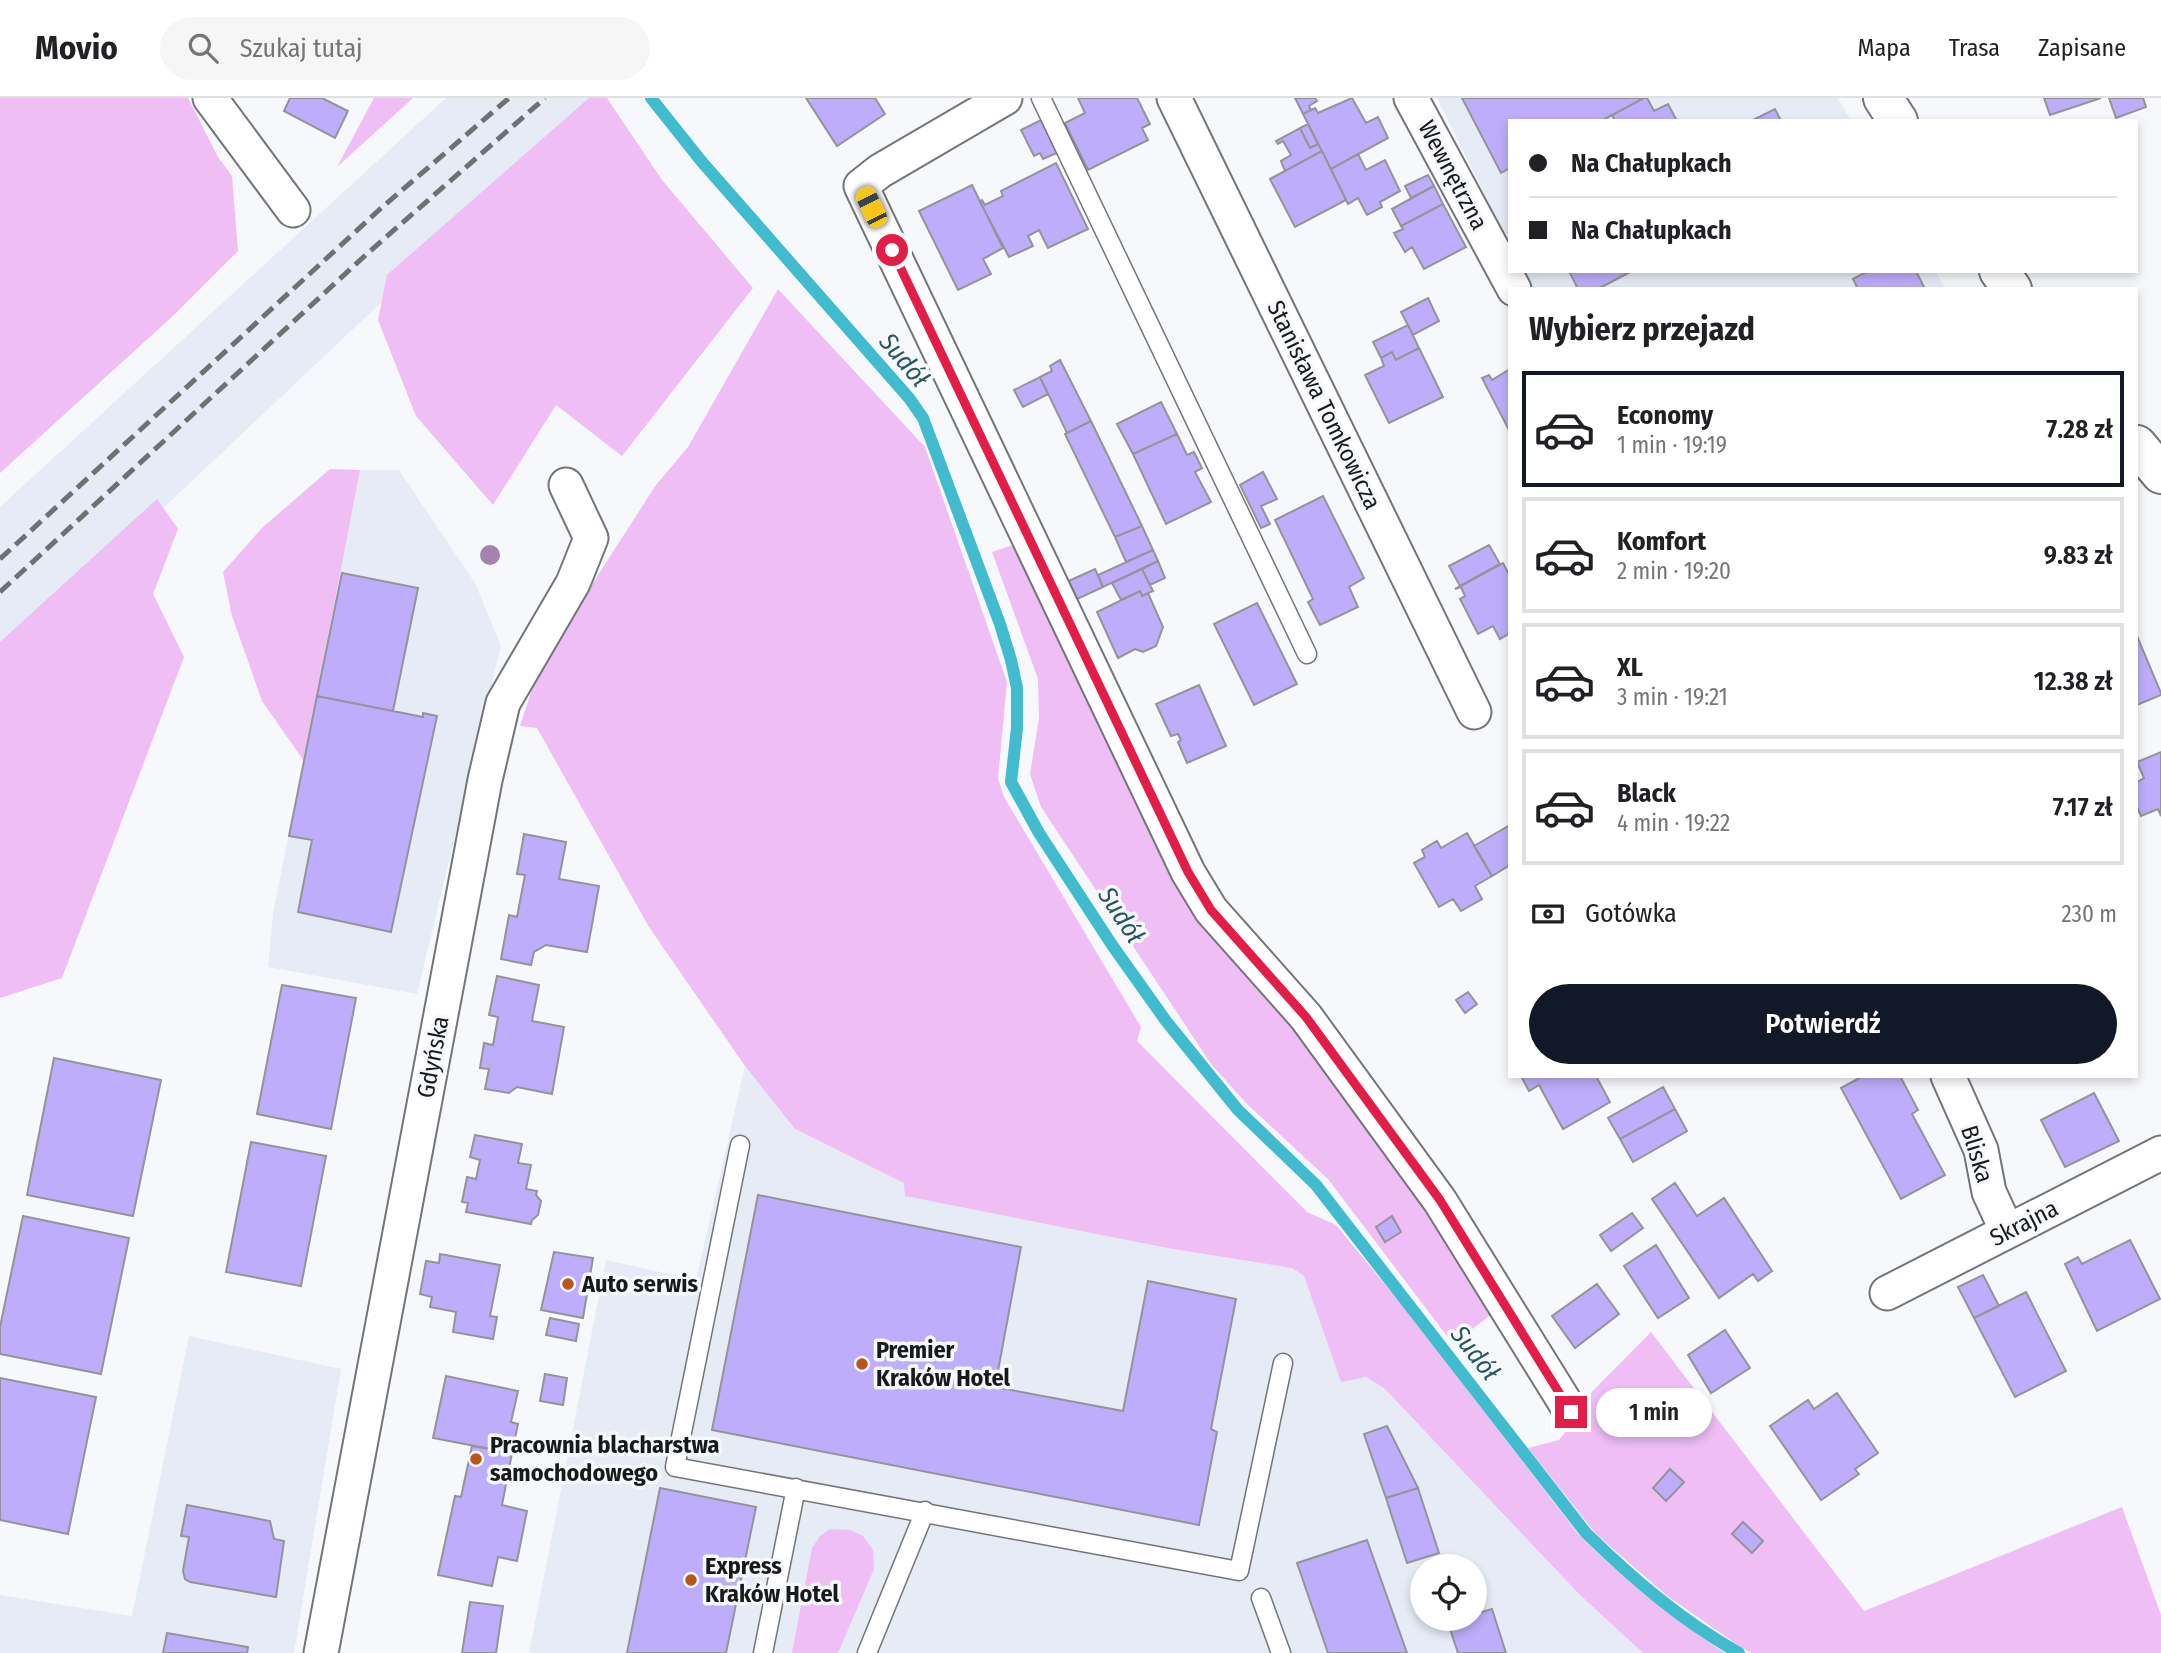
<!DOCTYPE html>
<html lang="pl">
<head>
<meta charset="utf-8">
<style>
  :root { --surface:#fff; --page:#f6f6f6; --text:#202124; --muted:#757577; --line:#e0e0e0; --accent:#111827 }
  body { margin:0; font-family:"Fira Sans Condensed",sans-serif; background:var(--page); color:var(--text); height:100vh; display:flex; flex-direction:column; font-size:26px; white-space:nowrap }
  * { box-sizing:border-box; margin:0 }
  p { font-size:23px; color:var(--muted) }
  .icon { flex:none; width:38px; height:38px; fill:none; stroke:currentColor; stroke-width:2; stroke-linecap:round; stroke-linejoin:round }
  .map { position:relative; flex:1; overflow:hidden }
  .drawer { position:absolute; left:1508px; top:189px; width:630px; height:791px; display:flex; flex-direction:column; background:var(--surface); border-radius:0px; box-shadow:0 4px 10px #0003 }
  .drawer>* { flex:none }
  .guide { position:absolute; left:1508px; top:21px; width:630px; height:154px; border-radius:0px; box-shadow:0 4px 10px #0003; display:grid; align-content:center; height:154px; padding:0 21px; background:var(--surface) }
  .tools { position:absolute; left:1410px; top:1456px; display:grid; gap:14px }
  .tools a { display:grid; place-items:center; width:77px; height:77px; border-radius:50%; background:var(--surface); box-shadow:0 4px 10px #0003; font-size:35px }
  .end { position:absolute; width:32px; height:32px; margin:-16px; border:9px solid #e11d48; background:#fff; box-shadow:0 0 0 4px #fff }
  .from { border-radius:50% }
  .bubble { position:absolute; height:49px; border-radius:24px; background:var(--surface); box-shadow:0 4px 10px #0003; font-size:23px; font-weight:600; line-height:49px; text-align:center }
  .car { position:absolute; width:21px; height:42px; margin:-21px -10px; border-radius:9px; box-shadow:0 0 5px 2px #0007; background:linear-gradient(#f5c518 24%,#345 0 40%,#f5c518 0 76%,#345 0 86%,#f5c518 0) }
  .guide b { display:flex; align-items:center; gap:24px; height:66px; font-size:26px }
  .guide b+b { border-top:2px solid var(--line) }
  .guide i { width:18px; height:18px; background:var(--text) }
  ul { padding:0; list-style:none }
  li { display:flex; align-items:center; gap:21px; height:116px; margin:0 14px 10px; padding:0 7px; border:4px solid var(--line); border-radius:0px }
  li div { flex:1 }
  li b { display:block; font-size:26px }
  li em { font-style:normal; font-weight:600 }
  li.active { border-color:var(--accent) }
  li>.icon { width:63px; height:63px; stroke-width:1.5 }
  h2 { padding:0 21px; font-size:32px; line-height:84px }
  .pay { display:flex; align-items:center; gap:18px; height:77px; padding:0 21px; font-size:26px }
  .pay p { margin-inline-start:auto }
  .button { display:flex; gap:14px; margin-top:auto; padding:14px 21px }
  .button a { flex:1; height:80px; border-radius:42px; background:var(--accent); color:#fff; font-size:28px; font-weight:600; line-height:80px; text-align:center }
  header { display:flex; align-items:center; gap:42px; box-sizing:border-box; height:98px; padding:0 35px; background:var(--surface); border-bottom:2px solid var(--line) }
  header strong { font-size:33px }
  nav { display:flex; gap:38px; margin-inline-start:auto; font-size:24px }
  .search { width:490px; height:63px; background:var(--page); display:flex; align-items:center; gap:18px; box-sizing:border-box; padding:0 24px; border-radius:38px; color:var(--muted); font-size:26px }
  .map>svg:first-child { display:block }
  .built { fill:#e6ebf6; fill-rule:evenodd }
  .green { fill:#eebef5 }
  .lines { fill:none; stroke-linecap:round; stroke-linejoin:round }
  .stream { stroke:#41bbce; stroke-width:12 }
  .building { fill:#beadfa; stroke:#949498; stroke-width:2 }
  .service-casing { stroke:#737579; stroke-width:21 }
  .minor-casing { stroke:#737579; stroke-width:37 }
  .tertiary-casing { stroke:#737579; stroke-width:42 }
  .service { stroke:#fff; stroke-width:18 }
  .minor { stroke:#fff; stroke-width:33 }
  .tertiary { stroke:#fff; stroke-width:38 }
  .rail { stroke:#6e7072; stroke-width:5; stroke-dasharray:14 7; stroke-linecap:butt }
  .tree { fill:#a683af }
  .route { stroke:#e11d48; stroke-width:9 }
  .poi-dot { fill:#b7551a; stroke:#f6f8fc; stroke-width:2.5 }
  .labels { text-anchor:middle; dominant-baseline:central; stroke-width:7; stroke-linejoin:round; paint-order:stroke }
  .street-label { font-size:24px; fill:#18191a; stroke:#f6f8fc }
  .poi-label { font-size:24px; font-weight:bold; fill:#18191a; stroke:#f6f8fc; text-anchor:start }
  .water-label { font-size:26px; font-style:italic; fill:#255760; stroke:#f6f8fc }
</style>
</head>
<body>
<header>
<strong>Movio</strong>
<div class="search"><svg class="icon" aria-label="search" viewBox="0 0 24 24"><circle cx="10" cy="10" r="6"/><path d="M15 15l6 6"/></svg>Szukaj tutaj</div>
<nav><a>Mapa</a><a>Trasa</a><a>Zapisane</a></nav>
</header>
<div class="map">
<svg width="2161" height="1555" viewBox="0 0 2161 1555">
  <rect width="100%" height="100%" fill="#f6f8fc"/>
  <!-- built -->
  <path class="built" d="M446 0H598L0 564V409Z
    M1437 0H1838L1851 23H1510V148Z
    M1523 173H1936L1945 191H1532Z
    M360 372H399L475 485 501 548 417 896 268 869 273 816Z
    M745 968 795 1031 904 1085 1173 1151 1292 1170 1304 1178 1341 1283 1366 1279 1384 1290 1579 1496 1643 1555H529L606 1162 696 1182ZM1423 1468H1475V1521H1423Z
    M189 1238 341 1271 294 1555H0V1497L132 1518Z"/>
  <!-- green -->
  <path class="green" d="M0 0H188L218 59 232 78 238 153 174 217 0 375Z
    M374 0H413L337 69Z
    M589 0H607L662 82 753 190 622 358 556 307 493 407 416 318 378 222 387 177Z
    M778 191 925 349 1007 584 998 680 1004 699 1141 929 1137 943 1307 1114 1336 1127 1406 1212 1579 1437C1622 1480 1674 1522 1725 1555H1643L1579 1496 1384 1290 1366 1279 1341 1284 1304 1178 1292 1170 1173 1151 905 1098 904 1085 795 1031 745 968 649 829 537 630 520 628 540 567 656 387 688 349Z
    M330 371 360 372 304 663 262 603 232 518 223 474 262 430Z
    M157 401 178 431 153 496 184 559 62 880 0 900V544Z
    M1019 445 1216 839 1313 956 1497 1212 1453 1246 1328 1081 1247 1006 1211 966 1041 709 1030 676 1039 620 1038 581 992 454Z
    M1651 1234 1864 1513 2122 1409 2161 1517V1555H1752L1742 1550 1666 1497 1596 1436 1528 1350 1559 1342 1581 1315 1577 1309Z
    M830 1431 850 1432 863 1438 873 1452 874 1471 838 1555H792L812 1450 820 1438Z"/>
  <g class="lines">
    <!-- stream -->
    <path class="stream" d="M651 0 702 64 909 300 923 320 1000 526 1011 562 1017 590V630L1011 684 1039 735 1112 847 1166 923 1238 1012 1316 1087 1586 1435C1633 1481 1682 1523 1739 1555"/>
  </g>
  <!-- building -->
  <path class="building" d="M290 0H322L348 13 335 40 284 13Z
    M806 0H875L885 16 837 48Z
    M1078 0H1137L1150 26 1142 30 1148 42 1088 72 1065 25 1085 15Z
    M1295 0H1315L1317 3 1309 8 1311 12 1303 16Z
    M1352 0 1366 25 1378 19 1388 40 1331 71 1303 16 1315 10 1318 15Z
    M1462 0H1644L1601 23H1510V70L1501 75Z
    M1644 0H1647L1654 13 1668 6 1677 23H1615L1612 17Z
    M2044 0H2101L2050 17Z
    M2109 0H2143L2146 9 2116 20Z
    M1775 11 1781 23H1751Z
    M1041 22 1057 55 1043 61 1040 55 1034 58 1021 32Z
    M1308 26 1318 46 1310 50 1300 30Z
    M1300 30 1310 50 1318 46 1322 53 1285 73 1281 63 1291 57 1283 43 1278 46 1276 43Z
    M1322 53 1346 102 1295 129 1270 81Z
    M1358 56 1366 72 1385 62 1400 93 1380 104 1382 109 1367 117 1358 100 1348 106 1331 71Z
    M1056 65 1088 131 1048 150 1039 132 1028 138 1033 148 1009 159 980 104 982 102 985 107 1003 98 1001 93Z
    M1428 77 1434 88 1411 100 1405 88Z
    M972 87 1003 150 983 161 991 176 958 192 919 113Z
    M1434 88 1443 106 1401 128 1392 111Z
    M1443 106 1466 149 1424 171 1412 149 1405 154 1394 135 1403 131 1401 128Z
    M1569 173H1632L1598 191H1578Z
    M1868 173H1916L1925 191H1858L1853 181Z
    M1428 200 1439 223 1413 237 1401 214Z
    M1408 227 1419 250 1396 262 1392 254 1381 260 1373 244Z
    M1419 250 1443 299 1389 325 1365 277 1384 268 1381 260 1392 254 1396 262Z
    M1060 262 1091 323 1067 335 1040 279 1052 273 1050 268Z
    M1510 271V332H1509L1482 280 1489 277 1492 282Z
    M1040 279 1048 296 1023 309 1014 292Z
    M1161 304 1177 336 1133 356 1117 326Z
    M1091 323 1142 428 1115 439 1065 336Z
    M1177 336 1187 357 1194 354 1202 370 1195 374 1211 404 1166 426 1133 356Z
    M1263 374 1277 401 1261 408 1270 426 1261 430 1240 387Z
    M1323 398 1364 480 1349 489 1358 509 1320 527 1308 504 1313 501 1275 422Z
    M1142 428 1153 452 1126 464 1115 439Z
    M1489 447 1500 466 1460 488 1449 468Z
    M1153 452 1158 463 1103 489 1098 477Z
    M1158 463 1165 480 1150 487 1142 471Z
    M1503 465 1510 478V535L1500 541 1493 528 1478 536 1460 501 1465 498 1461 489 1455 491Z
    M1095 471 1103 489 1073 503 1064 485Z
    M1142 471 1153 493 1142 498 1140 493 1121 502 1112 485Z
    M342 475 418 490 393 613 317 598Z
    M1140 493 1142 498 1148 495 1163 529 1156 548 1143 554 1135 551 1118 560 1097 514Z
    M1257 505 1297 586 1254 607 1214 526Z
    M2137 538 2161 595V597L2137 607Z
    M1199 587 1226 648 1187 665 1178 644 1181 642 1178 636 1171 638 1156 606Z
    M317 598 423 619V615L437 618 391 834 298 814 312 742 289 738Z
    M2161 654V718L2158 711 2141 718 2137 709V684L2144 680 2137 664Z
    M1510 727V767L1492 778 1474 748Z
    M1467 735 1492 778 1475 788 1482 801 1461 813 1453 801 1439 809 1414 765 1425 759 1422 752 1437 743 1441 750Z
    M524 736 566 744 559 781 599 788 587 854 546 847 534 854 531 867 501 861 509 817 517 819 525 777 517 776Z
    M497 878 539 887 532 923 564 929 552 996 517 989 509 995 485 991 489 971 480 970 484 945 493 947 498 919 489 917Z
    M282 887 356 900 331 1031 257 1016Z
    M1468 894 1477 906 1465 915 1456 902Z
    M54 960 161 982 133 1118 27 1097Z
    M1521 978H1596L1610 1004 1563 1031 1539 987 1529 993Z
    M1863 978H1900L1918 1012 1912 1016 1945 1077 1901 1101 1841 990Z
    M1663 989 1675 1011 1620 1041 1608 1020Z
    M2094 995 2119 1043 2065 1069 2041 1022Z
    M1675 1011 1687 1033 1633 1064 1620 1041Z
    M475 1037 522 1046 518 1065 531 1067 526 1091 537 1093 536 1097 541 1103 538 1117 532 1122 531 1126 466 1114 468 1105 462 1104 467 1079 476 1081 480 1062 470 1059Z
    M251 1044 326 1058 301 1188 226 1174Z
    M1675 1085 1697 1118 1724 1100 1772 1173 1758 1183 1753 1176 1719 1200 1652 1101Z
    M758 1097 1021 1149 995 1289 1123 1313 1148 1183 1236 1201 1211 1331 1217 1334 1199 1427 712 1332Z
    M1632 1115 1643 1130 1611 1153 1600 1137Z
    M23 1118 129 1140 101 1276 0 1256V1229Z
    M1392 1118 1401 1134 1385 1144 1376 1129Z
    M2130 1142 2160 1201 2097 1233 2065 1166 2078 1159 2082 1166Z
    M1656 1147 1689 1200 1658 1220 1624 1168Z
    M554 1154 593 1160 583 1220 541 1212Z
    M440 1156 500 1167 490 1218 497 1219 493 1241 453 1234 456 1214 430 1209 432 1199 420 1196 426 1163 439 1165Z
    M1983 1177 1999 1208 1974 1220 1958 1189Z
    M1597 1186 1619 1216 1575 1250 1552 1218Z
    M2026 1194 2066 1273 2015 1299 1974 1220Z
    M550 1220 579 1226 576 1243 546 1237Z
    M1725 1232 1750 1270 1711 1295 1688 1257Z
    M545 1276 567 1280 563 1307 540 1303Z
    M446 1278 518 1293 511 1324 518 1326 512 1355 433 1340Z
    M0 1280 96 1299 68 1436 0 1422Z
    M1837 1295 1878 1355 1855 1371 1859 1376 1821 1402 1770 1328 1808 1302 1814 1311Z
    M1387 1328 1418 1390 1386 1400 1364 1336Z
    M472 1348 512 1355 502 1407 527 1413 517 1463 498 1459 492 1488 438 1477 455 1398 461 1399Z
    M1670 1371 1684 1384 1666 1403 1653 1390Z
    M660 1390 756 1409 726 1555H627Z
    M1418 1390 1439 1455 1407 1465 1386 1400Z
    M187 1407 270 1423 274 1441 284 1443 276 1499 190 1484 185 1481 183 1473 189 1439 181 1438Z
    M1743 1424 1763 1443 1752 1455 1732 1436Z
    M1367 1442 1407 1555H1328L1297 1465Z
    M470 1504 503 1508 496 1555H462Z
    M1492 1511 1506 1555H1458L1448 1525 1460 1521H1475V1516Z
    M167 1535 248 1549 247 1555H163Z"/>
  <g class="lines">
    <!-- service casing -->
    <g class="service-casing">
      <path id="service" d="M1041 0 1307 556
        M740 1047 675 1369 1239 1473 1283 1265
        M1261 1500 1281 1555
        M763 1555 796 1390
        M867 1555 925 1413"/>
    </g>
    <!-- minor casing -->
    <g class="minor-casing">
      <path id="minor" d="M210 0 293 112
        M1005 0 880 73 861 88 1188 774 1211 812 1306 919 1440 1103 1571 1314
        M1174 0 1474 614
        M1411 0 1514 191
        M1948 978 1981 1052 1989 1094 2007 1133
        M1887 1195 2161 1055
        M321 1555 485 682 503 605 573 485 591 440 566 387"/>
    </g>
    <!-- tertiary casing -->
    <g class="tertiary-casing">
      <path id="tertiary" d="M1883 0 1898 23
        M1999 173 2012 191
        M2137 347 2161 376"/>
    </g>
    <!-- service -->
    <use href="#service" class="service"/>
    <!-- minor -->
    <use href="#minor" class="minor"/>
    <!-- tertiary -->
    <use href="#tertiary" class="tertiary"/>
    <!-- rail -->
    <path class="rail" d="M0 461 379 112 509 0
      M0 494 369 154 545 0"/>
  </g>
  <!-- trees -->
  <circle class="tree" cx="490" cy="457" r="10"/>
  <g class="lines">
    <!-- route -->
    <path class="route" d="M892 152 1188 774 1211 812 1306 919 1440 1102 1571 1314"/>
  </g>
  <!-- markers -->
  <g class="poi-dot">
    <circle cx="568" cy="1186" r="7"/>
    <circle cx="862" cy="1266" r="7"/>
    <circle cx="476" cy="1361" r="7"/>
    <circle cx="691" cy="1482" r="7"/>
  </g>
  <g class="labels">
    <!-- street labels -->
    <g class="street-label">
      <text transform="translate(1453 77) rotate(62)">Wewnętrzna</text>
      <text transform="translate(1324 307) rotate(64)">Stanisława Tomkowicza</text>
      <text transform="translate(433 959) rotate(-79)">Gdyńska</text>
      <text transform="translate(1977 1056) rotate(73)">Bliska</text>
      <text transform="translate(2024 1125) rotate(-27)">Skrajna</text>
    </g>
    <!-- poi labels -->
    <g class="poi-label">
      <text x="582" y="1186">Auto serwis</text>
      <text x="876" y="1252">Premier<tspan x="876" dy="28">Kraków Hotel</tspan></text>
      <text x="490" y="1347">Pracownia blacharstwa<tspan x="490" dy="28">samochodowego</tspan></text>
      <text x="705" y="1468">Express<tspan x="705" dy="28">Kraków Hotel</tspan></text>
    </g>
    <!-- water labels -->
    <g class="water-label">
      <text transform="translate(904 262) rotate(50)">Sudół</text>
      <text transform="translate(1121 817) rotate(57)">Sudół</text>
      <text transform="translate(1475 1255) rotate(52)">Sudół</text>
    </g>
  </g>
</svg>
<div class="tools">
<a><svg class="icon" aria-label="locate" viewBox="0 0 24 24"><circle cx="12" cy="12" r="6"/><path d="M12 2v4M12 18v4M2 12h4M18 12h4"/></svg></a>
</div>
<i class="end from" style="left:892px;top:152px"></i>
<i class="end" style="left:1571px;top:1314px"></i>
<div class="bubble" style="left:1596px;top:1290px;width:116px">1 min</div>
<i class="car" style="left:871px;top:109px;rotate:334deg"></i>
<div class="guide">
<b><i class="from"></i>Na Chałupkach</b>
<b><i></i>Na Chałupkach</b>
</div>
<section class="drawer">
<h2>Wybierz przejazd</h2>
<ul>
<li class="active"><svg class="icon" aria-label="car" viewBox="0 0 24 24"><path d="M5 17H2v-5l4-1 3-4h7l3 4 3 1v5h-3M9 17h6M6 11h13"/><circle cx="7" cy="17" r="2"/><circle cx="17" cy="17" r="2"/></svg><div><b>Economy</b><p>1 min · 19:19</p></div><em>7.28 zł</em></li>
<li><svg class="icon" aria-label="car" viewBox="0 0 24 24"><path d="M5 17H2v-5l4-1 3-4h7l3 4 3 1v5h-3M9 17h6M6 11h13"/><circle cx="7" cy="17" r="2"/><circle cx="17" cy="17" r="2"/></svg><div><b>Komfort</b><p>2 min · 19:20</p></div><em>9.83 zł</em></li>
<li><svg class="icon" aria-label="car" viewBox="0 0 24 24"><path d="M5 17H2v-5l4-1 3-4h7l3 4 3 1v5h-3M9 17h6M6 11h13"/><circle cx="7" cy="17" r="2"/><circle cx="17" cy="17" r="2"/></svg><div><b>XL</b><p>3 min · 19:21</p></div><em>12.38 zł</em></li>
<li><svg class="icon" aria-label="car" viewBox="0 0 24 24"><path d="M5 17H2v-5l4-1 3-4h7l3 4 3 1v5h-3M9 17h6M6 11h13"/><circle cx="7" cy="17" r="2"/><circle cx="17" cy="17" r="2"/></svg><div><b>Black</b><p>4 min · 19:22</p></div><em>7.17 zł</em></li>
</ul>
<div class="pay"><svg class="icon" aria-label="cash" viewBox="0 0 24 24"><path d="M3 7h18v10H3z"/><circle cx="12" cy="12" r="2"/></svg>Gotówka<p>230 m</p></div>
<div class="button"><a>Potwierdź</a></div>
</section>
</div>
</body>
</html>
